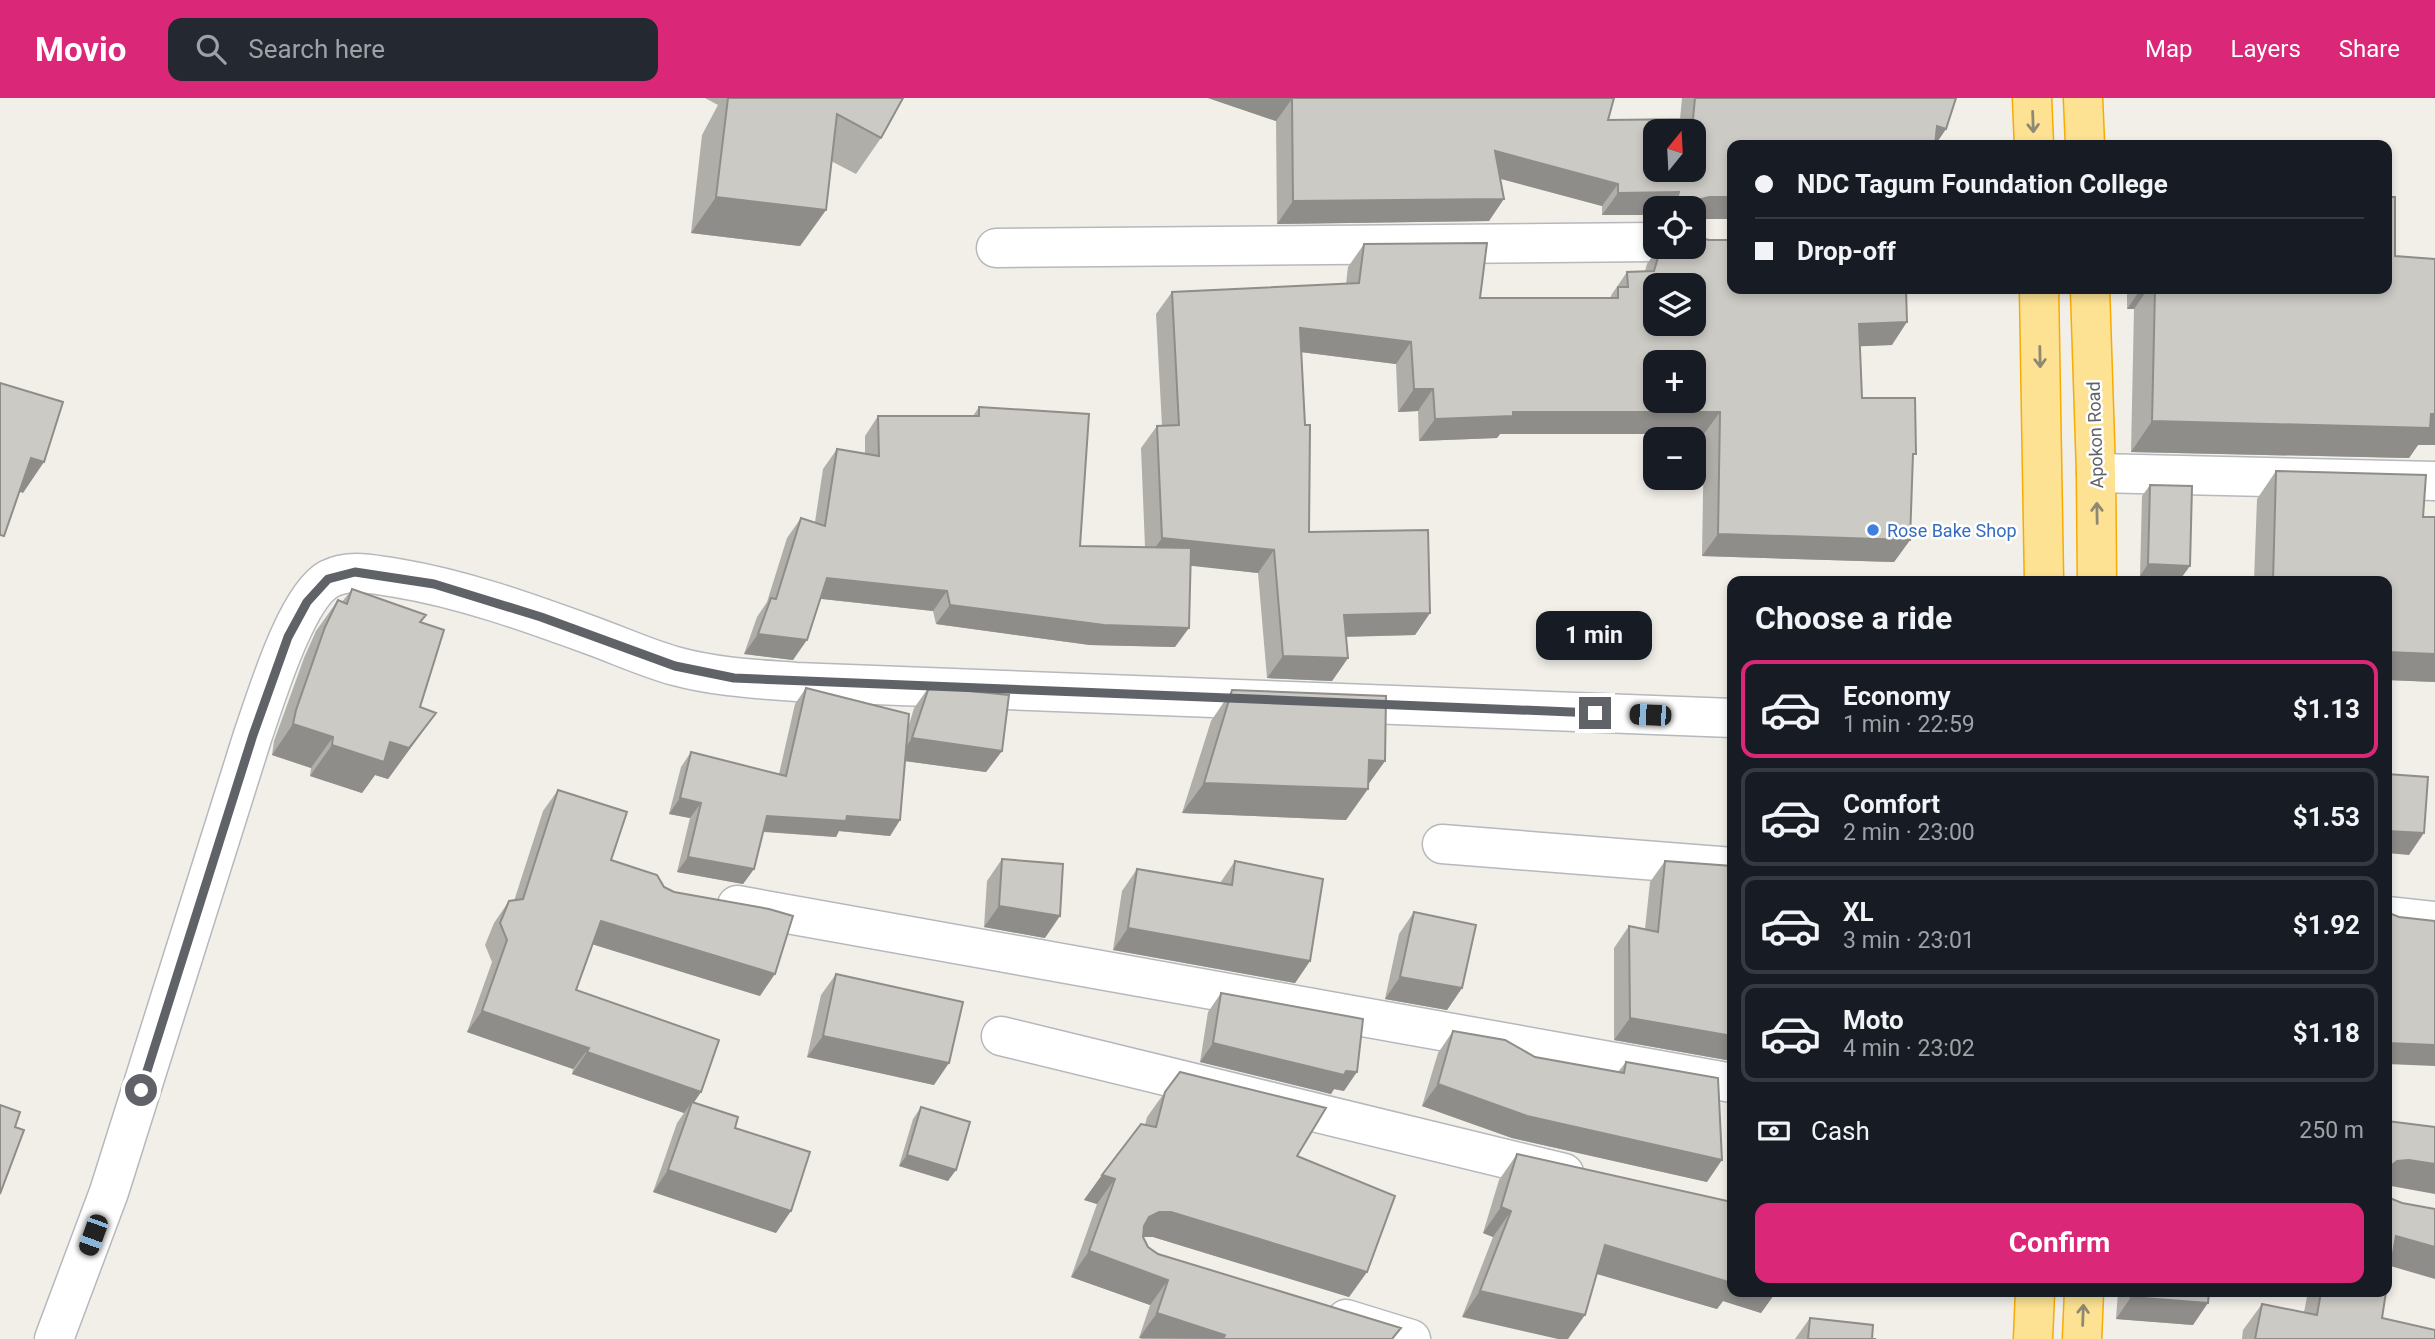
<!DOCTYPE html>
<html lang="en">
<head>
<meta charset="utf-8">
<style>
  :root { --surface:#171b24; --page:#242831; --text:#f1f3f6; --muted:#9ea1a6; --line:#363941; --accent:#db2777 }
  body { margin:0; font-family:Roboto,sans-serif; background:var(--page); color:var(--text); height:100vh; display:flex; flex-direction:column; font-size:26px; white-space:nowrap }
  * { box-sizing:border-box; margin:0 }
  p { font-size:23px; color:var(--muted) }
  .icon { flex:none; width:38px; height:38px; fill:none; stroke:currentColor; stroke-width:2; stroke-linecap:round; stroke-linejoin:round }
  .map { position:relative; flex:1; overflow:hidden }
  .drawer { position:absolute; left:1727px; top:478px; width:665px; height:721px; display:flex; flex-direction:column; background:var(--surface); border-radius:14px; box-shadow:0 4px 10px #0003 }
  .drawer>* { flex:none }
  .hud { position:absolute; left:1727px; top:42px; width:665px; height:154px; border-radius:14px; box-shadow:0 4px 10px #0003; display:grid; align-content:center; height:154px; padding:0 28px; background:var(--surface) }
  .needle { width:46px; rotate:18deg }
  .buttons { position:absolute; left:1643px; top:21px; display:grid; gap:14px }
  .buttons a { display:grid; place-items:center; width:63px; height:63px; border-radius:14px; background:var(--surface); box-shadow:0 4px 10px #0003; font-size:35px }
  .end { position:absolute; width:32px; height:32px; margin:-16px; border:9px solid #5f6368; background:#fff; box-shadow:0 0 0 4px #fff }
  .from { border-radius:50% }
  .bubble { position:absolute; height:49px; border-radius:14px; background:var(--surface); box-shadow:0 4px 10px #0003; font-size:23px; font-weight:700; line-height:49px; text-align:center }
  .car { position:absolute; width:21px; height:42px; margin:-21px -10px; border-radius:9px; box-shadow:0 0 5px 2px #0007; background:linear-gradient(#222 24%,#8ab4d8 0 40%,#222 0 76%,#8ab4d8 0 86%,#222 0) }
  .hud b { display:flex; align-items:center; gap:24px; height:66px; font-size:26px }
  .hud b+b { border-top:2px solid var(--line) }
  .hud i { width:18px; height:18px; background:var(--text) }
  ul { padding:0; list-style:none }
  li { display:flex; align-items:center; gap:21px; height:98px; margin:0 14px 10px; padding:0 14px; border:4px solid var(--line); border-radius:14px }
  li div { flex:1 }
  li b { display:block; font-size:26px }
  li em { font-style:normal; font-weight:700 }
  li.active { border-color:var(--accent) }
  li>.icon { width:63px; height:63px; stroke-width:1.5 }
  h2 { padding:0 28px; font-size:32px; line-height:84px }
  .pay { display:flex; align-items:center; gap:18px; height:77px; padding:0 28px; font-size:26px }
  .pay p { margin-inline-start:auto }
  .primary-button { display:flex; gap:14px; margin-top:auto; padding:14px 28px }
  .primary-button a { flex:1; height:80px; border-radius:14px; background:var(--accent); color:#fff; font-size:28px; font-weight:700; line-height:80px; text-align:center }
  header { display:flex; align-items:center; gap:42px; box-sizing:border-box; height:98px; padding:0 35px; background:var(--accent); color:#fff }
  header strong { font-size:33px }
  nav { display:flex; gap:38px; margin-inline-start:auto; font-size:24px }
  .search { width:490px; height:63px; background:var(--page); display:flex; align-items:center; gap:18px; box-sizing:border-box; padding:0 24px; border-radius:14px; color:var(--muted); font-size:26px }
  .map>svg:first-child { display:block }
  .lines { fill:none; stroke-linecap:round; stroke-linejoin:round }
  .minor-casing { stroke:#b5b8bc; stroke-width:41 }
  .highway-casing { stroke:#f9ab00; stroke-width:41 }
  .minor { stroke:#fff; stroke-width:38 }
  .highway { stroke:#fde293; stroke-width:38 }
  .wall { fill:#afaea9 }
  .shaded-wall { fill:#8f8d8a }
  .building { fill:#cccac5; stroke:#8f8d8a; stroke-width:2; fill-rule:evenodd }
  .oneway { stroke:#8e8975 }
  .route { stroke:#5f6368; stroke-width:9 }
  .shop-dot { fill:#3f7fe0; stroke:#fff; stroke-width:2.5 }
  .labels { text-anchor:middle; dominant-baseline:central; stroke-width:5; stroke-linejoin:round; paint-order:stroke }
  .street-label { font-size:18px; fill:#5f6368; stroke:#fff }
  .shop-label { font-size:18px; fill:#366cbe; stroke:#fff; text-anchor:start }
</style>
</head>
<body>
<header>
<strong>Movio</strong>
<div class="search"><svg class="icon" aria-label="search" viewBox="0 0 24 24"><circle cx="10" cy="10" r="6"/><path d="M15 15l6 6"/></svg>Search here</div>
<nav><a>Map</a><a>Layers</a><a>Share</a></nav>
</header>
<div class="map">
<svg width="2435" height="1241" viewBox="0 0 2435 1241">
  <rect width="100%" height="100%" fill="#f1efe8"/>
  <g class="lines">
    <!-- minor casing -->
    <g class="minor-casing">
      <path id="minor" d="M996 150 1656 144
        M2096 375 2435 383
        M1442 746 1732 769
        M737 807 1732 985
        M2387 818 2435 823
        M1001 938 1564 1075
        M1346 1221 1411 1241
        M54 1241 109 1094 253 637C266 600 296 499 329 481 351 470 374 477 397 480 463 491 527 514 590 537 618 547 646 560 675 568 715 579 756 581 796 584L1732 620"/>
    </g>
    <!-- highway casing -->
    <g class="highway-casing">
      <path id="highway" d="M2032 0 2034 47
        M2083 0 2085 47
        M2039 191 2044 483
        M2090 191 2096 375 2097 483
        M2033 1241 2035 1194
        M2082 1241 2084 1194"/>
    </g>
    <!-- minor -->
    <use href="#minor" class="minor"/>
    <!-- highway -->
    <use href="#highway" class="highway"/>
  </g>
  <!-- wall -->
  <path class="wall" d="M705 0H903L881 40 856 76 831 63 826 112 800 148 691 135 702 37 718 7Z
    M1208 0H1614L1608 22 1680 21 1682 0H1956L1946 31 1935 47H1732V121H1694V110H1656V117H1602V108L1501 81 1489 123 1277 126 1276 23Z
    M1698 139 1709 142 1892 247 1860 248 1862 300 1912 361 1910 442 1894 464 1702 458 1704 336H1500L1497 340 1419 343 1418 313 1398 314 1396 266 1301 254 1309 434 1430 515 1415 537 1346 539 1348 560 1332 583 1267 580 1258 475 1190 467 1175 549 1090 547 936 526 933 513 821 501 793 562 744 556 757 519 767 504 787 440 801 420 815 424 823 371 837 351 865 356V338L878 318H973L979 309 1080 448 1145 449 1141 350 1157 328H1162L1156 216 1172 194 1346 186 1348 169 1364 146 1480 200H1610L1612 196 1627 174 1645 173 1647 166 1659 149H1694Z
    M2395 158 2418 347 2409 360 2131 354 2134 211H2127V191H2387Z
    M2276 373 2423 419H2435V584L2387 582V483H2254L2257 401Z
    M2150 387 2182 479 2140 478 2142 398Z
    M352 491 426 517 421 524 420 609 436 615 388 681 375 677 362 695 310 678 311 670 272 657 274 643 304 560 316 533 338 502 342 504Z
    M929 589 1002 653 986 674 905 663 900 722 890 738 839 733 836 739 763 734 754 771 743 786 677 774 690 720 669 716 681 669 691 654 779 676 795 606 806 590 908 630 914 610Z
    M1232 592 1385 663 1368 686 1346 722 1182 715 1211 623Z
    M558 692 611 762 664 789 760 898 592 846 576 892 701 994 694 1004 735 1030 776 1135 653 1094 677 1025 684 1015 572 976 573 971 467 934 492 864 485 847 494 825 509 803H514L543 713Z
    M1002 761 1045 840 984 829 987 783Z
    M1235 763 1310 863 1295 885 1113 852 1122 793 1137 771 1220 785Z
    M1665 763 1732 768V963L1614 942V850L1629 828 1645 831 1650 784Z
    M1414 814 1462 890 1447 912 1385 901 1399 836Z
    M836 876 934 987 807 959 821 897Z
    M1221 895 1344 993 1334 991 1331 996 1200 964 1208 914Z
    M1453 933 1535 959 1618 974 1626 964 1707 1084 1512 1040 1422 1008 1438 955Z
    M1165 994 1297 1058 1367 1174 1349 1199 1153 1139H1143L1148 1149 1158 1156 1393 1241H1142L1139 1240 1150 1207 1071 1179 1097 1106 1084 1102 1102 1077 1145 1027 1147 1019Z
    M921 1009 948 1083 899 1068 913 1021Z
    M1517 1056 1732 1194H1776L1761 1215 1723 1203 1717 1211 1597 1176 1462 1219 1493 1139 1483 1135 1499 1082Z
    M2118 1194H2209L2193 1227 2116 1221Z
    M2308 1194H2386L2382 1220 2435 1241H2242L2243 1232 2262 1206 2304 1214Z
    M1810 1220 1872 1241H1876H1795Z"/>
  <!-- shaded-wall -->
  <path class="shaded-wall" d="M1208 0H1289L1292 1 1276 23Z
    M1937 28 1946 31 1935 47Z
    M1495 53 1618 86 1602 108 1479 75Z
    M1679 94 1668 110H1656V117H1602L1618 95Z
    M716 99 826 112 800 148 691 135Z
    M1709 99H1732V121H1694V110H1691L1698 102Z
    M1504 101 1489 123 1277 126 1293 103Z
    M1677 101 1683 103 1678 110H1670Z
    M2141 191H2148L2134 211H2127Z
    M1907 224 1892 247 1843 249 1859 226Z
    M1300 230 1411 244 1396 266 1284 252Z
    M1414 291H1433L1418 313 1398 314Z
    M1513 314H1720L1704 336H1500L1497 340 1419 343 1435 321Z
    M2431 316H2435V347H2418L2409 360 2131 354 2152 323Z
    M31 360 44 364 23 395 9 390Z
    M1718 436 1910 442 1894 464 1702 458Z
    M1162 440 1274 452 1258 475 1146 463Z
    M2148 466 2190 468 2182 479 2140 478Z
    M827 480 947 493 933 513 814 500Z
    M950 507 1189 530 1175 549 1090 547 936 526Z
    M1430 515 1415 537 1328 539 1344 517Z
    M758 536 807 542 793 562 744 556Z
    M2387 554 2435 556V584L2387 582Z
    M1283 558 1348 560 1332 583 1267 580Z
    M436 615 388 681 375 677 362 695 310 678 332 647 390 644Z
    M293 626 333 639 311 670 272 657Z
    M912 640 1002 653 986 674 897 662Z
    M1369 662 1385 663 1365 691H1368L1346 722 1182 715 1204 685Z
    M680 700 701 705 690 720 669 716Z
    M767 718H847L900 722 890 738 839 733 836 739 756 733Z
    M2387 733 2424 735 2409 757 2387 755Z
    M688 759 754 771 743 786 677 774Z
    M999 808 1060 818 1045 840 984 829Z
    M601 823 775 876 760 898 585 844Z
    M1128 830 1310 863 1295 885 1113 852Z
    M1400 879 1462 890 1447 912 1385 901Z
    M482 913 589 950 573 971 467 934Z
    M1630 920 1732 938V963L1614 942Z
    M823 938 949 965 934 987 807 959Z
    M1213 945 1357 974 1344 993 1334 991 1331 996 1200 964Z
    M2387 945 2435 947V968L2387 966Z
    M587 954 701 994 690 1010 692 1004 684 1015 572 976Z
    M1438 986 1722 1062 1707 1084 1512 1040 1422 1008Z
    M907 1057 956 1072 948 1083 899 1068Z
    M2409 1062 2435 1066V1096L2391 1088 2387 1089V1072L2388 1070 2397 1063Z
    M668 1072 791 1113 776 1135 653 1094Z
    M1102 1077 1115 1081 1097 1106 1084 1102Z
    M1501 1109 1511 1113 1493 1139 1483 1135Z
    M1159 1114H1171L1367 1174 1349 1199 1153 1139H1141L1132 1145 1149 1119Z
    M2396 1138 2435 1149V1181L2387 1167Z
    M1605 1147 1732 1180V1194H1776L1761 1215 1723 1203 1717 1211 1587 1173Z
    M1089 1153 1168 1182 1150 1207 1071 1179Z
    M1480 1193 1585 1217 1568 1241H1558L1462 1219Z
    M2131 1199 2208 1205 2193 1227 2116 1221Z
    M1157 1215 1225 1237 1222 1241 1139 1240Z"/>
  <!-- building -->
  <path class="building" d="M728 0H903L881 40 837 16 826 112 716 99Z
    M1289 0H1614L1608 22 1693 21 1695 0H1956L1946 31 1937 28 1935 47H1732V99H1709L1698 102 1691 110 1683 103 1677 101 1679 94 1618 95V86L1495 53 1504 101 1293 103 1292 1ZM1656 33H1694V72H1656Z
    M2387 99H2395V158L2435 161V316H2431L2430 330 2152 323 2155 191H2387Z
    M1694 135 1698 139 1709 142H1732V191H1906L1907 224 1859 226 1862 300H1915L1916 356H1913L1910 442 1718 436 1720 314H1513V318L1435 321 1433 291H1414L1411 244 1300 230 1305 327H1310L1309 434 1428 432 1430 515 1344 517 1348 560 1283 558 1274 452 1162 440 1157 328 1179 327 1172 194 1359 185 1364 146 1487 145 1480 200H1618V189H1628L1627 174 1654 173 1661 149H1694ZM1656 187H1694V226H1656ZM1656 264H1694V303H1656Z
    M0 285 63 304 44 364 31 360 4 438 0 437Z
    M979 309 1089 316 1080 448 1191 450 1189 530 1104 527 950 507 947 493 827 480 807 542 758 536 771 500 776 501 801 420 825 428 837 351 879 358 878 318H979Z
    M2276 373 2426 377 2423 419H2435V556L2387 554V483H2273Z
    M2150 387 2192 388 2190 468 2148 466Z
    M352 491 426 517 420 524 444 532 420 609 436 615 409 650 390 644 384 664 332 647 333 639 293 626 296 612 325 529 338 502 347 506Z
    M929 589 1009 597 1002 653 912 640Z
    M806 590 909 616 900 722 847 718 846 723 767 718 754 771 688 759 701 705 680 700 691 654 786 678Z
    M1232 592 1386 598 1385 663 1369 662 1368 691 1204 685Z
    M2387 676 2428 679 2424 735 2387 733Z
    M558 692 627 714 611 762 657 777 664 789 674 794 769 811 793 818 775 876 601 823 576 892 719 942 701 994 587 954 589 950 482 913 507 842 500 825 509 803 523 801Z
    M1002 761 1063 766 1060 818 999 808Z
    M1235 763 1323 781 1310 863 1128 830 1137 771 1232 787Z
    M1665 763 1732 768V938L1630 920 1629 828 1658 834Z
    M2387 813 2389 815 2399 819 2435 823V947L2387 945Z
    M1414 814 1476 827 1462 890 1400 879Z
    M836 876 963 904 949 965 823 938Z
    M1221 895 1363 921 1357 974 1346 973 1344 977 1213 945Z
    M1453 933 1505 942 1535 959 1624 975 1626 964 1718 980 1722 1062 1527 1018 1438 986Z
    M1180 974 1326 1010 1297 1058 1395 1098 1367 1174 1171 1114H1159L1149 1119 1144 1128 1143 1139 1148 1149 1158 1156 1401 1230 1392 1241H1223L1225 1237 1157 1215 1168 1182 1089 1153 1115 1081 1102 1077 1141 1026 1156 1029 1165 994Z
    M692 1004 738 1019 735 1030 810 1054 791 1113 668 1072Z
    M0 1007 20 1014 15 1029 24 1032 0 1096Z
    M921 1009 970 1024 956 1072 907 1057Z
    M2387 1023 2435 1029V1066L2409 1062 2397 1063 2388 1070 2387 1073Z
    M1517 1056 1732 1104V1185L1605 1147 1585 1217 1480 1193 1511 1113 1501 1109Z
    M2387 1094 2392 1101 2402 1105 2435 1111V1149L2396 1138 2387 1190Z
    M2132 1194H2209L2208 1205 2131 1199Z
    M2321 1194H2386L2382 1220 2435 1232V1241H2255L2262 1206 2317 1217Z
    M1810 1220 1873 1227 1872 1241H1876H1808Z"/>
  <!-- one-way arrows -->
  <defs><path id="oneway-shaft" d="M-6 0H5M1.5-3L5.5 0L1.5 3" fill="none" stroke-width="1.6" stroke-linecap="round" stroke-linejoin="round" transform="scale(1.75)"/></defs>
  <g class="oneway">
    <use href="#oneway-shaft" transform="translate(2033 24) rotate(88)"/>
    <use href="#oneway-shaft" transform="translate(2040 259) rotate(89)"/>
    <use href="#oneway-shaft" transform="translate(2097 415) rotate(-91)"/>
    <use href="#oneway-shaft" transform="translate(2083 1217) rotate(-88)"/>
  </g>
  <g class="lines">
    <!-- route -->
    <path class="route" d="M141 992 253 637 288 539 307 504 328 481 355 474 434 486 541 519 675 568 734 580 1595 615"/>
  </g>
  <!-- markers -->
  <circle class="shop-dot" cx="1873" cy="432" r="7"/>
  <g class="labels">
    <!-- street labels -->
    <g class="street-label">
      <text transform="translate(2095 337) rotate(-92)">Apokon Road</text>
    </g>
    <!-- shop labels -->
    <g class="shop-label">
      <text x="1887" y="432">Rose Bake Shop</text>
    </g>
  </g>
</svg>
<div class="buttons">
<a><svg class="needle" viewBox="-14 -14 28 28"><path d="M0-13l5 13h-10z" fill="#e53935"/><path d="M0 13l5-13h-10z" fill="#9ea1a6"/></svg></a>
<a><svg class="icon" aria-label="locate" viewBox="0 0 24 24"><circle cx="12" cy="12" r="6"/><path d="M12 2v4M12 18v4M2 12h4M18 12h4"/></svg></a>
<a><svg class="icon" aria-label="layers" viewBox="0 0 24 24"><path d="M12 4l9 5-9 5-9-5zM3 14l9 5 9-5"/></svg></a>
<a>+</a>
<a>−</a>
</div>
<i class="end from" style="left:141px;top:992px"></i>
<i class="end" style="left:1595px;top:615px"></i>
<div class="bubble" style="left:1536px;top:513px;width:116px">1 min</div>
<i class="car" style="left:1650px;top:617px;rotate:272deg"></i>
<i class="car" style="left:93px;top:1137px;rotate:200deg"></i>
<div class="hud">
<b><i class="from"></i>NDC Tagum Foundation College</b>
<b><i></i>Drop-off</b>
</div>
<section class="drawer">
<h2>Choose a ride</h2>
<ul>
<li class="active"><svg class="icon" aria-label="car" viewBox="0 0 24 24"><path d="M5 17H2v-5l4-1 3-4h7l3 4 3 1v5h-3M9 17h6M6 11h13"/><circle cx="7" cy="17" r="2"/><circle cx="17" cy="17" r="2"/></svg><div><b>Economy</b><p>1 min · 22:59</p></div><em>$1.13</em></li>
<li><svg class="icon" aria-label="car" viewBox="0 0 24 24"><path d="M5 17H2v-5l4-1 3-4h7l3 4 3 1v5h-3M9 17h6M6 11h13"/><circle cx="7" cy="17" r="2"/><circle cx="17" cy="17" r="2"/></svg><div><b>Comfort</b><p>2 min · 23:00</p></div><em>$1.53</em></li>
<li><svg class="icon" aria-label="car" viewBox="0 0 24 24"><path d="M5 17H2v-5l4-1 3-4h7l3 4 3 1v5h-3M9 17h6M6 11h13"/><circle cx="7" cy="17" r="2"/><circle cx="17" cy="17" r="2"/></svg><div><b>XL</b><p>3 min · 23:01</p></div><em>$1.92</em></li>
<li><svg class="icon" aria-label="car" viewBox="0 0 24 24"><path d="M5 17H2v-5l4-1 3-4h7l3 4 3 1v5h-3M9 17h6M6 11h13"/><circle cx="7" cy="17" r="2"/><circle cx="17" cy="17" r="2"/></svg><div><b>Moto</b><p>4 min · 23:02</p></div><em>$1.18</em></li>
</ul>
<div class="pay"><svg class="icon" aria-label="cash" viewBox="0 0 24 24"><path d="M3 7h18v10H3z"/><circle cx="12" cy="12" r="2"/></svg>Cash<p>250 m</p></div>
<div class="primary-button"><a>Confirm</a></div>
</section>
</div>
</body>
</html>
